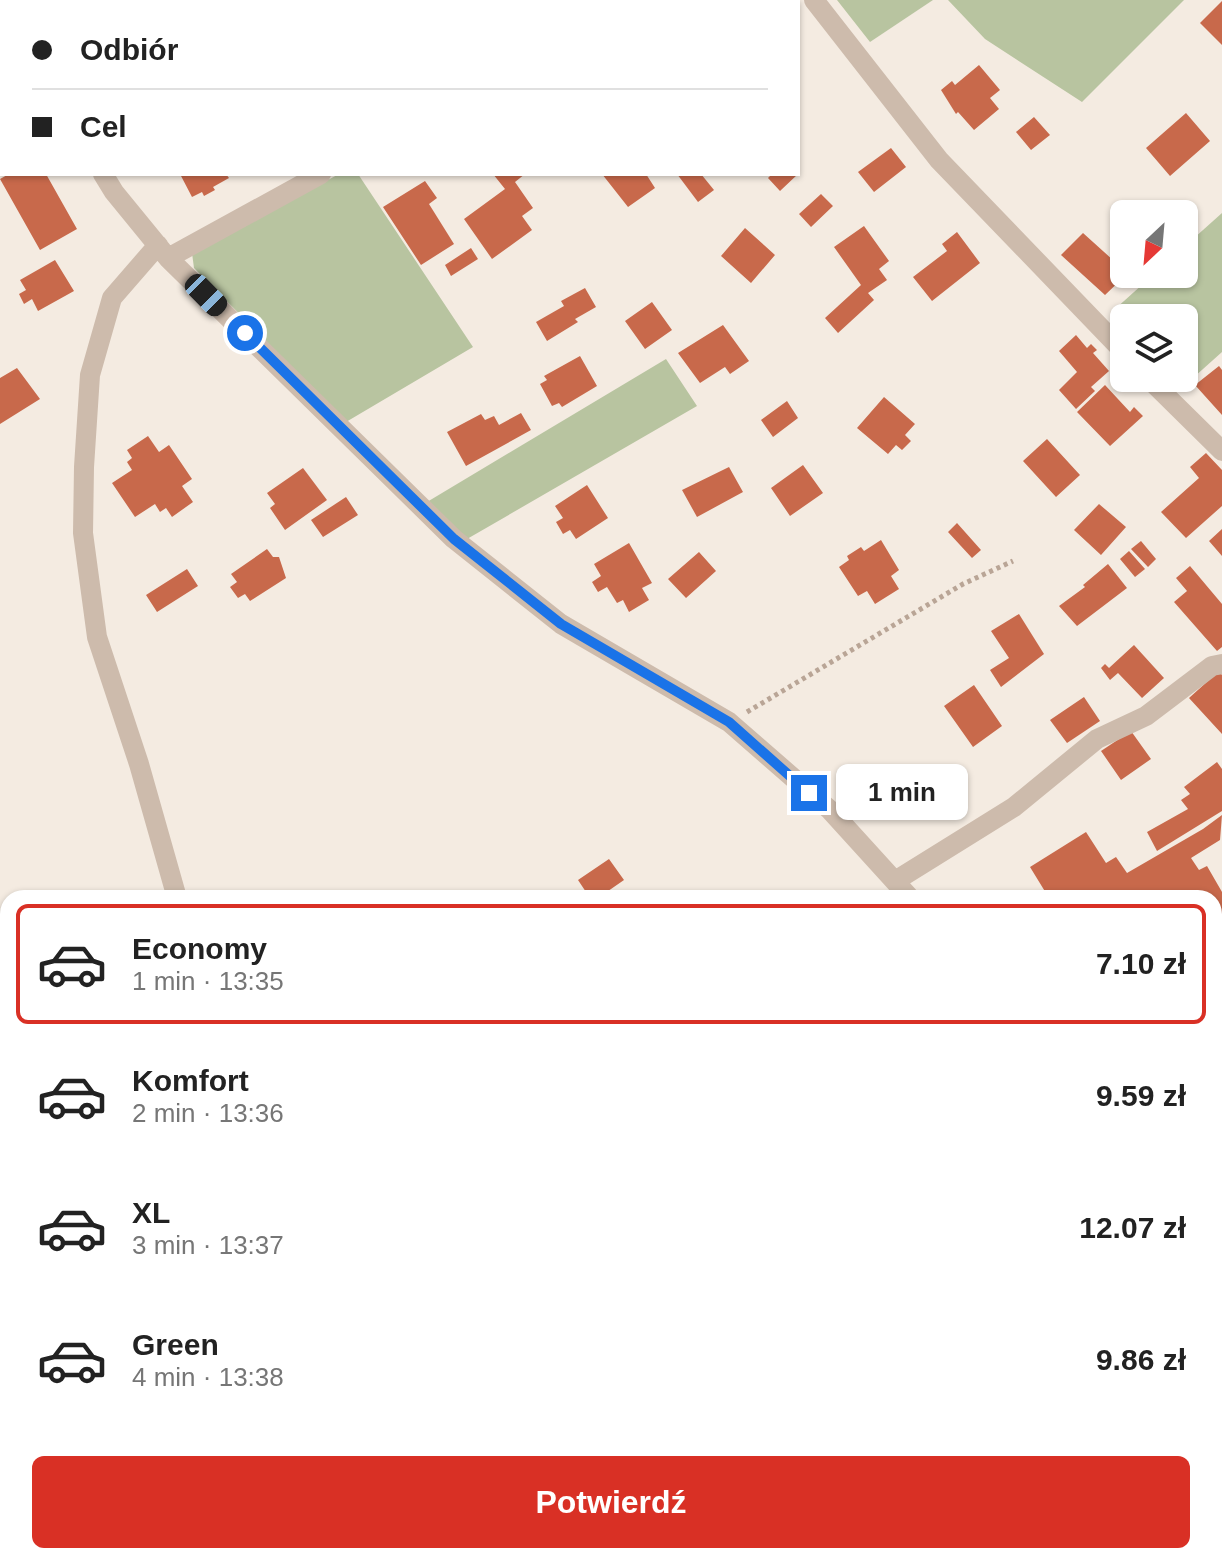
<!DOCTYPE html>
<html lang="pl">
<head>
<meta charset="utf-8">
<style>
  :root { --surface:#fff; --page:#f6f6f6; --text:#222; --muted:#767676; --line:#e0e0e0; --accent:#d93025 }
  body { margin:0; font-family:Helvetica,sans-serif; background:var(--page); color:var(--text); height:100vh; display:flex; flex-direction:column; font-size:30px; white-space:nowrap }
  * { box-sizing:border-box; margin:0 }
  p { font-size:26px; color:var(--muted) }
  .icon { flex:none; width:44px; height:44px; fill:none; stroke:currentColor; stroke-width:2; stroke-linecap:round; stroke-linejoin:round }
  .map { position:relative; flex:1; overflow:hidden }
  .side { position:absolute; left:0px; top:890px; width:1222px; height:674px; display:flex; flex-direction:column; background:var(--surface); border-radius:24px 24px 0 0; box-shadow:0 2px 6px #0004 }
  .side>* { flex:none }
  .banner { position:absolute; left:0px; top:0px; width:800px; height:176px; box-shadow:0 2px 6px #0004; display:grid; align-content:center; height:176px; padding:0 32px; background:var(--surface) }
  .needle { width:52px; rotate:206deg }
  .tools { position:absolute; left:1110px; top:200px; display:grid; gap:16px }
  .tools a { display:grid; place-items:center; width:88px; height:88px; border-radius:12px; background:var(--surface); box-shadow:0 2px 6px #0004; font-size:40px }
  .end { position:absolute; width:36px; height:36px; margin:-18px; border:10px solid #1a73e8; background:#fff; box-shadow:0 0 0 4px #fff }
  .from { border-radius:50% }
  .bubble { position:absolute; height:56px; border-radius:12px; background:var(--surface); box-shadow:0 2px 6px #0004; font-size:26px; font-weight:700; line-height:56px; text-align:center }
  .car { position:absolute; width:24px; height:48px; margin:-24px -12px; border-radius:10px; box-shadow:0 0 6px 2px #0007; background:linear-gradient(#222 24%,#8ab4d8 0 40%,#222 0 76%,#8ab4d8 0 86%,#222 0) }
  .banner b { display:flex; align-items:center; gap:28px; height:76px; font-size:30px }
  .banner b+b { border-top:2px solid var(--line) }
  .banner i { width:20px; height:20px; background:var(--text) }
  ul { padding:14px 0 0; list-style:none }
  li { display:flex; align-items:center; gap:24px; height:120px; margin:0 16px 12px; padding:0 16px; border:4px solid transparent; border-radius:12px }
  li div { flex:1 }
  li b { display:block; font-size:30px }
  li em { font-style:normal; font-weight:700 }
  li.selected { border-color:var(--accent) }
  li>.icon { width:72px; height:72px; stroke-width:1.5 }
  .action { display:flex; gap:16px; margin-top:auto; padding:16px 32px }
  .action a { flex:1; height:92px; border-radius:12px; background:var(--accent); color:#fff; font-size:32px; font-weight:700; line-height:92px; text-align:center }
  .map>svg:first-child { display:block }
  .green { fill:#b8c4a0 }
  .building { fill:#c8694b }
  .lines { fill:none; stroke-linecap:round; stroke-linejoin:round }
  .path { stroke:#b9a596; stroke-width:5; stroke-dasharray:4 4; stroke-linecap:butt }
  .minor { stroke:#cdbbac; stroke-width:20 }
  .route { stroke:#1a73e8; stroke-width:10 }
</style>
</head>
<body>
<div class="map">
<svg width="1222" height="1563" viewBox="0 0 1222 1563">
  <rect width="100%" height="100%" fill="#f4ebe1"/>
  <!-- green -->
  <path class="green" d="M837 0H933L870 42Z
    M948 0H1184L1082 102 985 39Z
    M339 174H358L473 347 346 422 194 268 192 253Z
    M1222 213V352L1184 386 1177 378H1184V318H1124V321L1114 310 1154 274H1184V247Z
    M666 359 697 406 467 539 427 502Z
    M1222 995V1185L1214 1190V1000Z
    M532 1556H639L630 1563H523Z"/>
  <!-- building -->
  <path class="building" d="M1222 1V45L1200 23Z
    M979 65 1000 90 990 98 999 109 974 130 958 112 956 114 941 90 952 81 955 85Z
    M1186 113 1210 141 1170 176 1146 148Z
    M1034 117 1050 135 1031 150 1016 132Z
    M891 148 906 167 874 192 858 172Z
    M9 174H46L77 229 40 250 0 179Z
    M180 174H226L229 178 213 187 215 190 204 196 202 192 192 197Z
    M493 174H525L515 182 533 208 522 216 532 230 492 259 464 219 505 189Z
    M602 174H646L655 188 628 207Z
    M677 174H701L714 190 698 202Z
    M772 174H798L780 191 768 178Z
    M425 181 437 198 429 204 454 244 421 265 383 207Z
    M821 194 833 206 811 227 799 214Z
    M864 226 889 261 879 269 887 280 868 293 874 300 838 333 825 318 861 285 834 247Z
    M745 228 775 255 751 283 721 256Z
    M957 232 980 263 932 301 913 277 947 251 942 244Z
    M1083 233 1124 270V274H1127L1105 295 1061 255Z
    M471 248 478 259 451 276 445 265Z
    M55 260 74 291 38 311 32 299 24 304 19 294 26 290 20 280Z
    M585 288 596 307 575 319 578 322 547 341 536 322 564 306 561 301Z
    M652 302 672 330 645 349 625 321Z
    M723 325 749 361 730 374 725 367 700 383 678 353Z
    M1076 335 1087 348 1091 344 1097 350 1093 353 1109 371 1091 387 1095 391 1076 409 1059 390 1077 372 1059 351Z
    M580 356 597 386 562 407 559 403 552 406 540 384 547 380 544 376Z
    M1219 366 1222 370V415L1195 385Z
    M17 368 40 399 0 424V378Z
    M1105 385 1130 412 1134 407 1143 416 1110 446 1077 412Z
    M884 397 915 424 905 435 911 441 902 450 896 445 888 454 857 428Z
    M787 401 798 418 773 437 761 420Z
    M521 413 531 430 466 466 447 432 481 414 485 420 494 416 499 425Z
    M148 436 159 452 169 445 192 479 182 486 193 502 172 517 166 508 160 512 155 504 135 517 112 483 132 470 127 462 132 458 127 450Z
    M1047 439 1080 475 1056 497 1023 461Z
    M1206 453 1222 470V506L1186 538 1161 512 1199 478 1190 467Z
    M803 465 823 493 790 516 771 488Z
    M729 467 743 492 697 517 682 490Z
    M303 468 327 500 285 530 270 508 275 504 267 493Z
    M587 485 608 518 576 539 570 530 563 534 556 522 563 518 555 506Z
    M346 497 358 515 323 537 311 520Z
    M1099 504 1126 527 1101 555 1074 530Z
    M957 523 981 550 972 558 948 532Z
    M1222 529V556L1209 541Z
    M881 540 899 570 891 576 899 589 875 604 867 591 858 596 839 567 849 560 847 556 861 547 864 551Z
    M1141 541 1156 559 1148 567 1131 549Z
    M629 543 652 583 642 588 649 600 629 612 623 600 617 603 607 587 598 592 592 582 601 576 594 564Z
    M267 549 273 557H279L286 578 250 601 245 594 238 598 230 587 237 582 231 574Z
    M1129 551 1145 569 1135 577 1120 559Z
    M699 552 716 571 686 598 668 579Z
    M1108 564 1127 588 1077 626 1059 606 1085 587 1083 585Z
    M1190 566 1222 604V647L1217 651 1174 602 1187 591 1176 578Z
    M187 569 198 586 157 612 146 595Z
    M1019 614 1044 654 1001 687 990 670 1009 658 991 631Z
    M1134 645 1164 678 1142 698 1118 673 1110 680 1101 668 1105 664 1109 668Z
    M1219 671 1222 675V734L1189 698Z
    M974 685 1002 726 973 747 944 706Z
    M1084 697 1100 721 1067 743 1050 720Z
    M1131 731 1151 759 1121 780 1101 751Z
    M1217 762 1222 769V811L1157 851 1147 832 1188 809 1181 800 1190 794 1184 787Z
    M1222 815 1220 840 1191 858 1199 870 1207 866 1222 892V922L1214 926V898H1142L1138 890 1125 898H1097L1094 893 1084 898H1049L1030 867 1086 832 1106 863 1116 857 1127 873 1203 829Z
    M609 859 624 880 598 898H590L578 880Z"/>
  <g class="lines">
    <!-- path -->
    <path class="path" d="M747 712 963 584 1013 561
      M317 1556 318 1563"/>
    <!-- minor -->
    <path class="minor" d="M8 0V2
      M814 0 939 160 1124 352
      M493 2V0
      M103 174 114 192 168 258 454 539 561 624 729 722 830 810 910 898
      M158 245 112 298 90 375 84 467 83 533 97 637 139 764 177 898
      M168 258 321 174
      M1148 378 1222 451
      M895 881 1014 807 1097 739 1146 716 1212 666 1222 664
      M1214 1299 1222 1311"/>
  </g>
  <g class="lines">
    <!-- route -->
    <path class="route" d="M245 333 454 539 561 624 729 722 809 793"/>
  </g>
</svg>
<div class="tools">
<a><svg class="needle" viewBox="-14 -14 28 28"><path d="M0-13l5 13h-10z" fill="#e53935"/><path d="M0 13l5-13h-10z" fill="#767676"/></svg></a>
<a><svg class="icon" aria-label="layers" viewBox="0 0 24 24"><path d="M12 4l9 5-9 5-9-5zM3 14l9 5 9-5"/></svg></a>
</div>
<i class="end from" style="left:245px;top:333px"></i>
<i class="end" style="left:809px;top:793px"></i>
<div class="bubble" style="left:836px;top:764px;width:132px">1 min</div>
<i class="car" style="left:206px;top:295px;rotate:135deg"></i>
<div class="banner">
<b><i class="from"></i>Odbiór</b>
<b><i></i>Cel</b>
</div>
<section class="side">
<ul>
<li class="selected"><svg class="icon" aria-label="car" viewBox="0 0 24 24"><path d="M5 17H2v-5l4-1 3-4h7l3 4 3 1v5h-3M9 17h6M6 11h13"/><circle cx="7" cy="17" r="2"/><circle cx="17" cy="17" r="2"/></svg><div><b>Economy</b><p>1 min · 13:35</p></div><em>7.10 zł</em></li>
<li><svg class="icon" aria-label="car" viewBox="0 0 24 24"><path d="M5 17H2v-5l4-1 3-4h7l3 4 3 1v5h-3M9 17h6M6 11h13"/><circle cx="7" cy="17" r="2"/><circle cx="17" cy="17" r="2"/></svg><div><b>Komfort</b><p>2 min · 13:36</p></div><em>9.59 zł</em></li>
<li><svg class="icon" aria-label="car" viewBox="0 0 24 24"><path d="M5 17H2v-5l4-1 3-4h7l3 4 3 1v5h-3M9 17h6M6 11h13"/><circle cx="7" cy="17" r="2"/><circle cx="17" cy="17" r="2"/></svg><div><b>XL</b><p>3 min · 13:37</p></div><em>12.07 zł</em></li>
<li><svg class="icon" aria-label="car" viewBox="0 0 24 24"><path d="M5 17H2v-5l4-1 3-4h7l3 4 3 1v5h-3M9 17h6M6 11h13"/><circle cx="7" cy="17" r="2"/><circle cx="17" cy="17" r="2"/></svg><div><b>Green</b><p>4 min · 13:38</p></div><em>9.86 zł</em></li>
</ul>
<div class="action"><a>Potwierdź</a></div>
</section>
</div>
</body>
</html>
